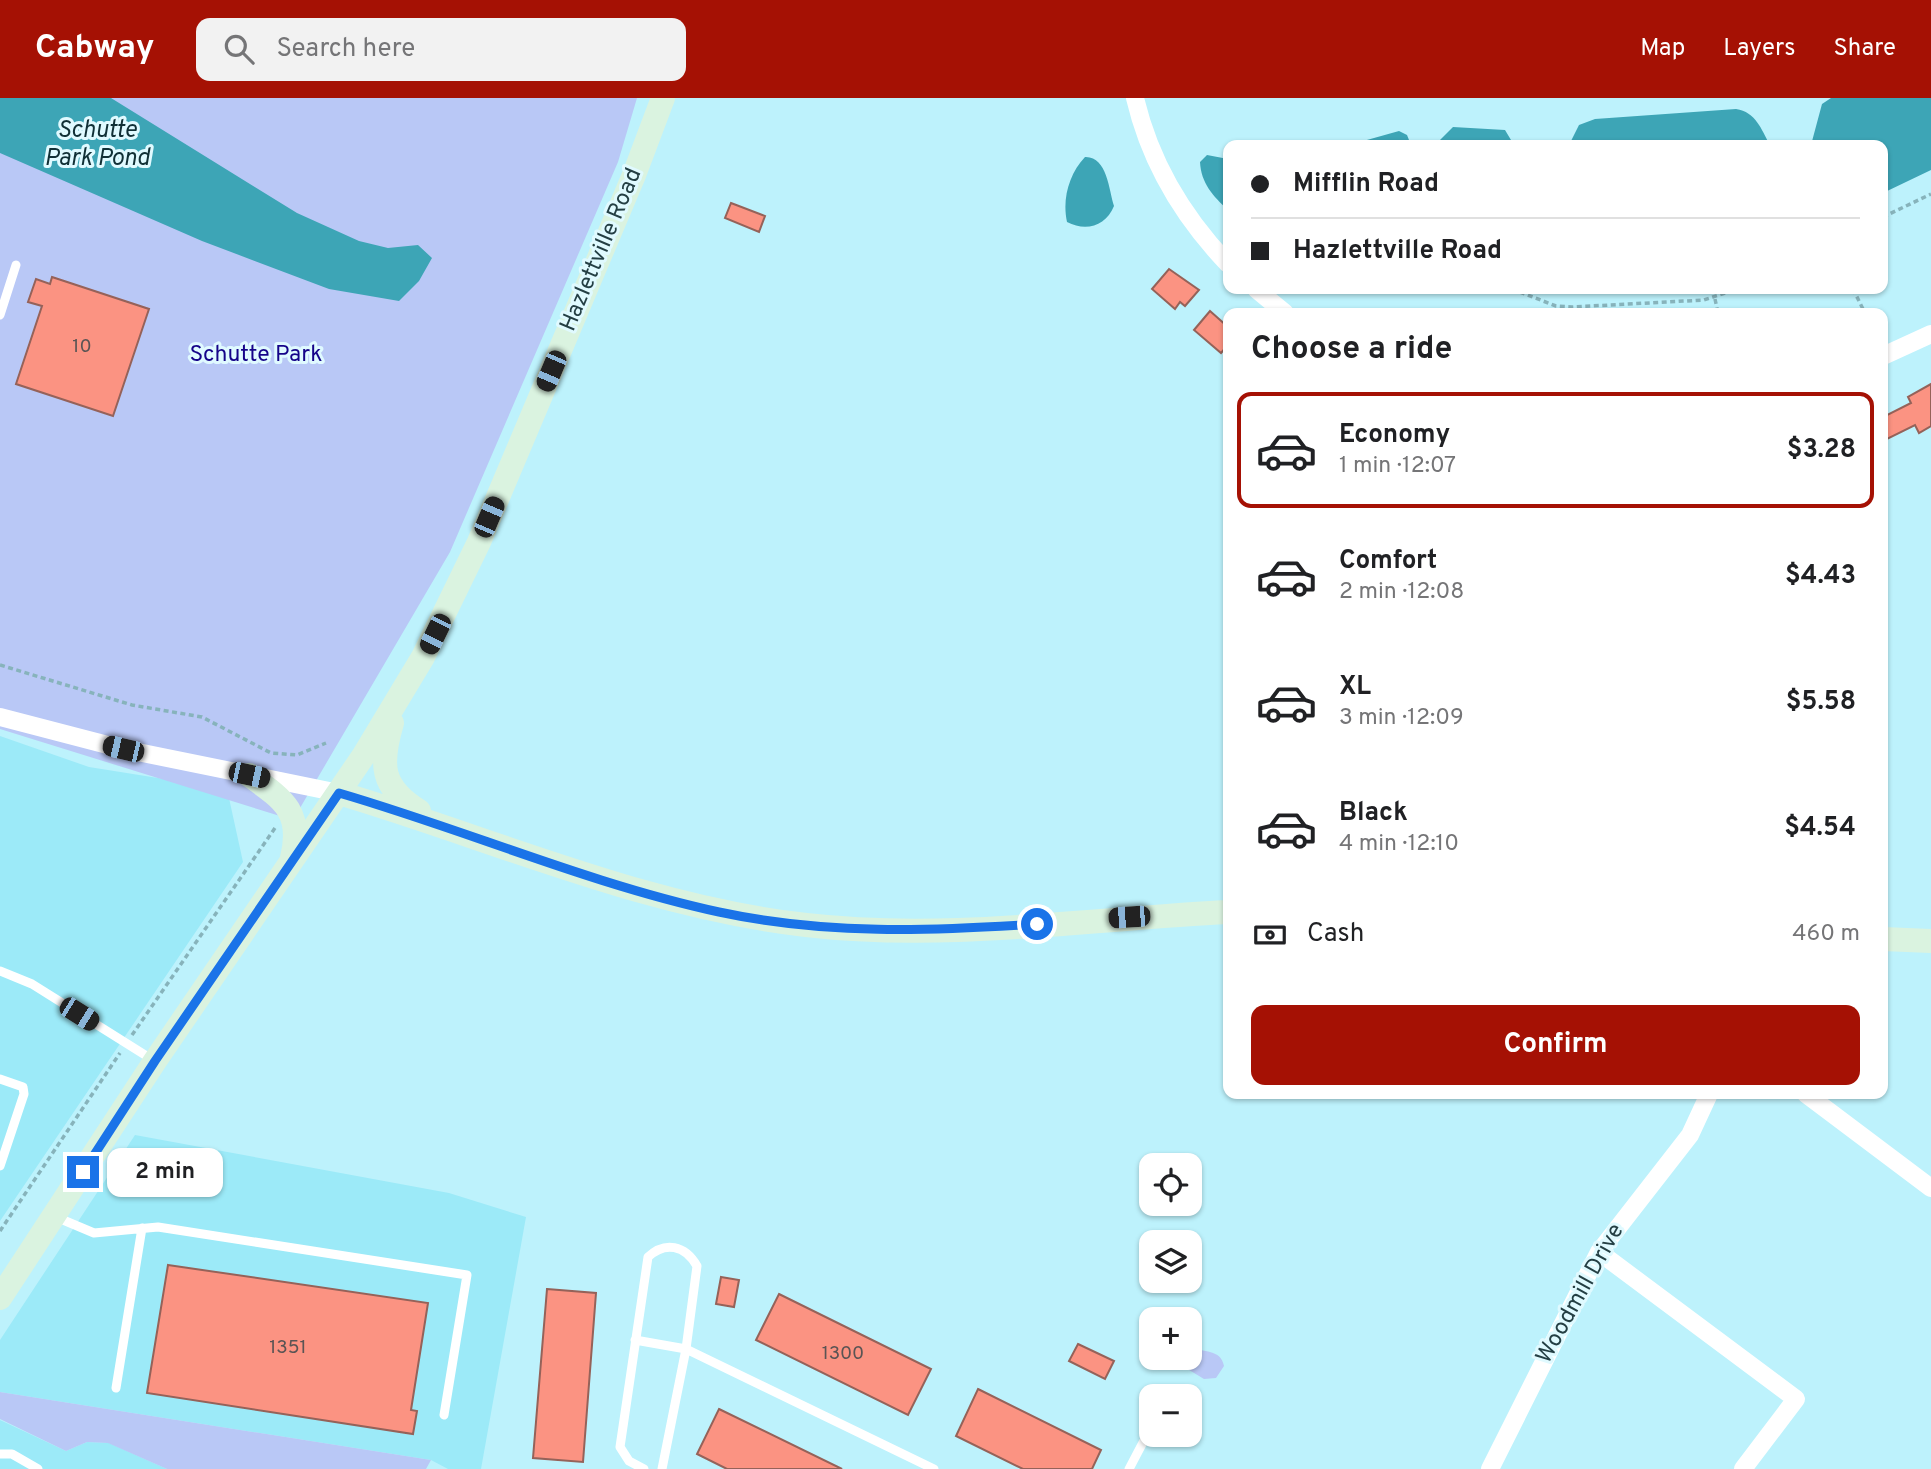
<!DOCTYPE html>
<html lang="en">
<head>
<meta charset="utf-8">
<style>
  :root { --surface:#fff; --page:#f2f2f2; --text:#202124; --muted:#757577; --line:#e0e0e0; --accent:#a51104 }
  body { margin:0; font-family:Overpass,sans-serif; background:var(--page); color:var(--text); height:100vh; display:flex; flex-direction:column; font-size:26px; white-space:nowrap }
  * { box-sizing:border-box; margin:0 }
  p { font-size:23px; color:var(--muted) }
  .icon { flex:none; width:38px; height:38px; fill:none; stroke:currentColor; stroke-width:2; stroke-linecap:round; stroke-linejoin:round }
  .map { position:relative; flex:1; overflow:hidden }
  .sheet { position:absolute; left:1223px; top:210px; width:665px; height:791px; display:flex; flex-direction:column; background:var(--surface); border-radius:14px; box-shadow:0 2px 5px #0004 }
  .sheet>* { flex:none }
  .hud { position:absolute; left:1223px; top:42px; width:665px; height:154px; border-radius:14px; box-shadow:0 2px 5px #0004; display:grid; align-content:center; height:154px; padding:0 28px; background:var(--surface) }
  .tools { position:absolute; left:1139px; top:1055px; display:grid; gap:14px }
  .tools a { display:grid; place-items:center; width:63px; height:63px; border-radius:14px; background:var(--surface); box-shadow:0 2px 5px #0004; font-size:35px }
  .end { position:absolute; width:32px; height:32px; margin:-16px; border:9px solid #1a73e8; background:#fff; box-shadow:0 0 0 4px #fff }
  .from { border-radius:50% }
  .bubble { position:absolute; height:49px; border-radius:14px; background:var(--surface); box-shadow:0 2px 5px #0004; font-size:23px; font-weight:700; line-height:49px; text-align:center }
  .car { position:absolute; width:21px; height:42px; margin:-21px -10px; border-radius:9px; box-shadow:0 0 5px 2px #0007; background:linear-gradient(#222 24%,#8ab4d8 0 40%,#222 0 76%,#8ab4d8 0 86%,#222 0) }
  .hud b { display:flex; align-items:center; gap:24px; height:66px; font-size:26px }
  .hud b+b { border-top:2px solid var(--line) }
  .hud i { width:18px; height:18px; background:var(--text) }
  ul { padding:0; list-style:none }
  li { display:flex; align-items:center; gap:21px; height:116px; margin:0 14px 10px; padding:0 14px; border:4px solid transparent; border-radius:14px }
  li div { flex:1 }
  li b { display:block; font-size:26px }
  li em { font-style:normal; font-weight:700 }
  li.on { border-color:var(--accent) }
  li>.icon { width:63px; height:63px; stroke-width:1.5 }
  h2 { padding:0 28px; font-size:32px; line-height:84px }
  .pay { display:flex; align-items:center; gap:18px; height:77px; padding:0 28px; font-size:26px }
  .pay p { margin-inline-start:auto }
  .cta { display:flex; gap:14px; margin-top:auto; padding:14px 28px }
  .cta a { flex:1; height:80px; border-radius:14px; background:var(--accent); color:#fff; font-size:28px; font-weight:700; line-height:80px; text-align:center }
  header { display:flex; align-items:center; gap:42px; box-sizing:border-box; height:98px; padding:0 35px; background:var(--accent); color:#fff }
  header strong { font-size:33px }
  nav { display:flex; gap:38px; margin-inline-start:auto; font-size:24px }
  .search { width:490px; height:63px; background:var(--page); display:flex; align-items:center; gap:18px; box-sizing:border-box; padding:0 24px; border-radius:14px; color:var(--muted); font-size:26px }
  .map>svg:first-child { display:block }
  .built { fill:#9ceaf8 }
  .green { fill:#b9c8f6 }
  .water { fill:#3da5b6 }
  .building { fill:#fb9382; stroke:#956259; stroke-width:2 }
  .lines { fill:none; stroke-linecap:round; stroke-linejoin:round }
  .path { stroke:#87b3bb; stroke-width:3.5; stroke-dasharray:5 3.5; stroke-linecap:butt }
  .lane { stroke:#fff; stroke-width:9 }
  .street { stroke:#fff; stroke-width:18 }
  .secondary { stroke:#daf3e0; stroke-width:24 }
  .route { stroke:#1a73e8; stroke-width:9 }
  .labels { text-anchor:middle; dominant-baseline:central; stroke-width:6; stroke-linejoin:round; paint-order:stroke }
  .number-label { font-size:19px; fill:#5a5454 }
  .street-label { font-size:23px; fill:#243f44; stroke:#e0faff }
  .park-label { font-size:23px; fill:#150389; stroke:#e0faff }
  .water-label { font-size:24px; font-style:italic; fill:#113036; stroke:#e0faff }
</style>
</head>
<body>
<header>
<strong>Cabway</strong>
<div class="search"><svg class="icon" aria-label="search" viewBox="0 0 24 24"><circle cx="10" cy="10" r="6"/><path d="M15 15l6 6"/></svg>Search here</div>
<nav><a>Map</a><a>Layers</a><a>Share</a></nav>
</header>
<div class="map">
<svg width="1931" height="1371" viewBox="0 0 1931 1371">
  <rect width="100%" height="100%" fill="#bdf2fc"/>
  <!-- built -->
  <path class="built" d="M0 638 89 669 227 691 243 764 0 1123Z
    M135 1037 449 1095 526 1119 481 1371H448L431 1362 0 1294V1242Z
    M0 1322 66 1353 87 1344 109 1345 167 1371H0Z"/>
  <!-- green -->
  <path class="green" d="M0 0H637L618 64 450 454 293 722 0 631Z
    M1190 1250C1203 1254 1221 1251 1224 1268L1216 1280 1204 1281 1171 1261 1190 1260Z
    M0 1294 431 1362 426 1371H167L108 1345 87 1344 66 1353 0 1321Z"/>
  <!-- water -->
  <path class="water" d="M0 0H111L297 115 359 143 388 150 418 147 432 160 419 183 399 203 329 191 202 143 0 55Z
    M1831 0H1931V72L1883 95V47H1811L1822 6Z
    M1736 11C1756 14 1761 31 1770 47H1569L1579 27 1595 21Z
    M1453 29 1505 32 1514 47H1435Z
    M1399 33 1407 37 1411 47H1349Z
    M1207 57 1228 61V112C1213 98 1201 85 1200 64Z
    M1085 59C1107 58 1109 92 1114 108 1106 128 1086 134 1067 124 1062 101 1069 76 1085 59Z"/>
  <!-- building -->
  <path class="building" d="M731 105 765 118 759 134 725 120Z
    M1169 171 1199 192 1185 208 1180 204 1175 211 1152 191Z
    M52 179 149 211 113 318 16 286 42 208 28 204 36 181 50 186Z
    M1210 213 1228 229V247L1221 255 1194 232Z
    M1931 286V328L1919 335 1915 327 1883 343V319L1911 305 1908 299Z
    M168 1167 428 1205 411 1312 417 1313 413 1336 147 1295Z
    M721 1179 739 1182 734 1209 716 1206Z
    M547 1191 596 1195 583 1364 533 1360Z
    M779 1196 931 1271 908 1317 756 1242Z
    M1078 1246 1114 1263 1105 1281 1069 1263Z
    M978 1291 1101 1352 1092 1371H1023L956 1338Z
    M719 1311 842 1371H727L697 1356Z"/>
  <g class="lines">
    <!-- path -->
    <path class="path" d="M1883 119 1931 96
      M1512 191 1556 208 1572 209 1704 202 1737 191
      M1853 191 1865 215
      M1715 201 1718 215
      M0 567 132 607 202 619 271 655 297 657 326 645
      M132 937 275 730
      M0 1133 120 955"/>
    <!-- lane -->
    <path class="lane" d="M0 217 16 167
      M0 873 32 886 153 962
      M0 981 23 989 24 996 0 1068
      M56 1119 94 1135 158 1129 467 1177 444 1317
      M635 1242 686 1251 934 1371
      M116 1290 142 1130
      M0 1356H12L38 1371
      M644 1371 629 1363 620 1349 648 1159C665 1143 685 1147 697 1168L686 1251 662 1371
      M1129 1371 1150 1331"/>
    <!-- street -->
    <path class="street" d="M1135 0C1150 64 1183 119 1228 166
      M1256 191 1285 215
      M1883 258 1931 236
      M0 619 123 651 339 695
      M1806 996 1931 1090
      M1599 1154 1796 1301 1743 1371
      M1490 1371 1599 1154 1690 1037 1709 996"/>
    <!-- secondary -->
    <path class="secondary" d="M392 625C380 666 380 689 419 713
      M249 677C284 702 303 714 292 760
      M339 695C493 741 645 809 806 827 946 843 1089 821 1228 814
      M1883 841 1931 843
      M0 1200 155 963 364 657 423 559 479 444 634 77 663 0"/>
  </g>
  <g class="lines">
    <!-- route -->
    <path class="route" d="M83 1074 155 963 339 695C466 732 590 786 719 814 826 837 930 833 1037 826"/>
  </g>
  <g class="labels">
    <!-- number labels -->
    <g class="number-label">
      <text x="82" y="249">10</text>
      <text x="288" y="1250">1351</text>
      <text x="843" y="1256">1300</text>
    </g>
    <!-- street labels -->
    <g class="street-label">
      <text transform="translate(602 152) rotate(-67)">Hazlettville Road</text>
      <text transform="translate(1581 1196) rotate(-61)">Woodmill Drive</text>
    </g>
    <!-- park labels -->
    <g class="park-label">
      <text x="256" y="257">Schutte Park</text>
    </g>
    <!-- water labels -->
    <g class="water-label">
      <text x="97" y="33">Schutte<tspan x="97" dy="28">Park Pond</tspan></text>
    </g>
  </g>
</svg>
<div class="tools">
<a><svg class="icon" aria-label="locate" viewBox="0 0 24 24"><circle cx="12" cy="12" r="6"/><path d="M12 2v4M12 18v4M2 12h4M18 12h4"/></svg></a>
<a><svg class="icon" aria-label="layers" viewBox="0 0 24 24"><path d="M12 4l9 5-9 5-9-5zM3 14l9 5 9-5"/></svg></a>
<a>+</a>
<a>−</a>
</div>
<i class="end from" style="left:1037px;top:826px"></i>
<i class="end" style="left:83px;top:1074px"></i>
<div class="bubble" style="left:107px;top:1050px;width:116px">2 min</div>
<i class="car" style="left:551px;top:273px;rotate:203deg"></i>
<i class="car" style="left:489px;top:419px;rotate:23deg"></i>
<i class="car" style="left:435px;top:536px;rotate:206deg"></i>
<i class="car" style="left:123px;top:651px;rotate:283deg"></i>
<i class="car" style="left:249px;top:677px;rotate:102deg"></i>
<i class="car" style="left:1129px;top:819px;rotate:266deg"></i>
<i class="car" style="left:79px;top:916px;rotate:122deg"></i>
<div class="hud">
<b><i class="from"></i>Mifflin Road</b>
<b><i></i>Hazlettville Road</b>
</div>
<section class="sheet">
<h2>Choose a ride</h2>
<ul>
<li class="on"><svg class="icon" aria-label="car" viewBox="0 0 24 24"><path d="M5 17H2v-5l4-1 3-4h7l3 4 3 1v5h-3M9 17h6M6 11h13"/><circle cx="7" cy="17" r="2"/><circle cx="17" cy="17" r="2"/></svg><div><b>Economy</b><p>1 min · 12:07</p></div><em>$3.28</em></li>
<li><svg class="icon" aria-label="car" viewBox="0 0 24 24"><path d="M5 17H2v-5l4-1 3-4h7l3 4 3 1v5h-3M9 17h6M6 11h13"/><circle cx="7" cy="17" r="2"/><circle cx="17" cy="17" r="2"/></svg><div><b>Comfort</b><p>2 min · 12:08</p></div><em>$4.43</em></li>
<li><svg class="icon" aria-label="car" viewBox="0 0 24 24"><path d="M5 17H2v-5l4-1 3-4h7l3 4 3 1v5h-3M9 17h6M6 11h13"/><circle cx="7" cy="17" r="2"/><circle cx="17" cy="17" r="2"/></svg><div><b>XL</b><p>3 min · 12:09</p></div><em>$5.58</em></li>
<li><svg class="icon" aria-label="car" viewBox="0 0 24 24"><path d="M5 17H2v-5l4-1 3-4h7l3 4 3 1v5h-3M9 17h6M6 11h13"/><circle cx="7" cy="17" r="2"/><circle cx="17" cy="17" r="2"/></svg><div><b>Black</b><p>4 min · 12:10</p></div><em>$4.54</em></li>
</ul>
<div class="pay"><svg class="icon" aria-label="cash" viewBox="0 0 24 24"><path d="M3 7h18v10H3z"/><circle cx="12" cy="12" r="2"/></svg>Cash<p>460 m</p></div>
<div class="cta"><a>Confirm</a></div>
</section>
</div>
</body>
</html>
